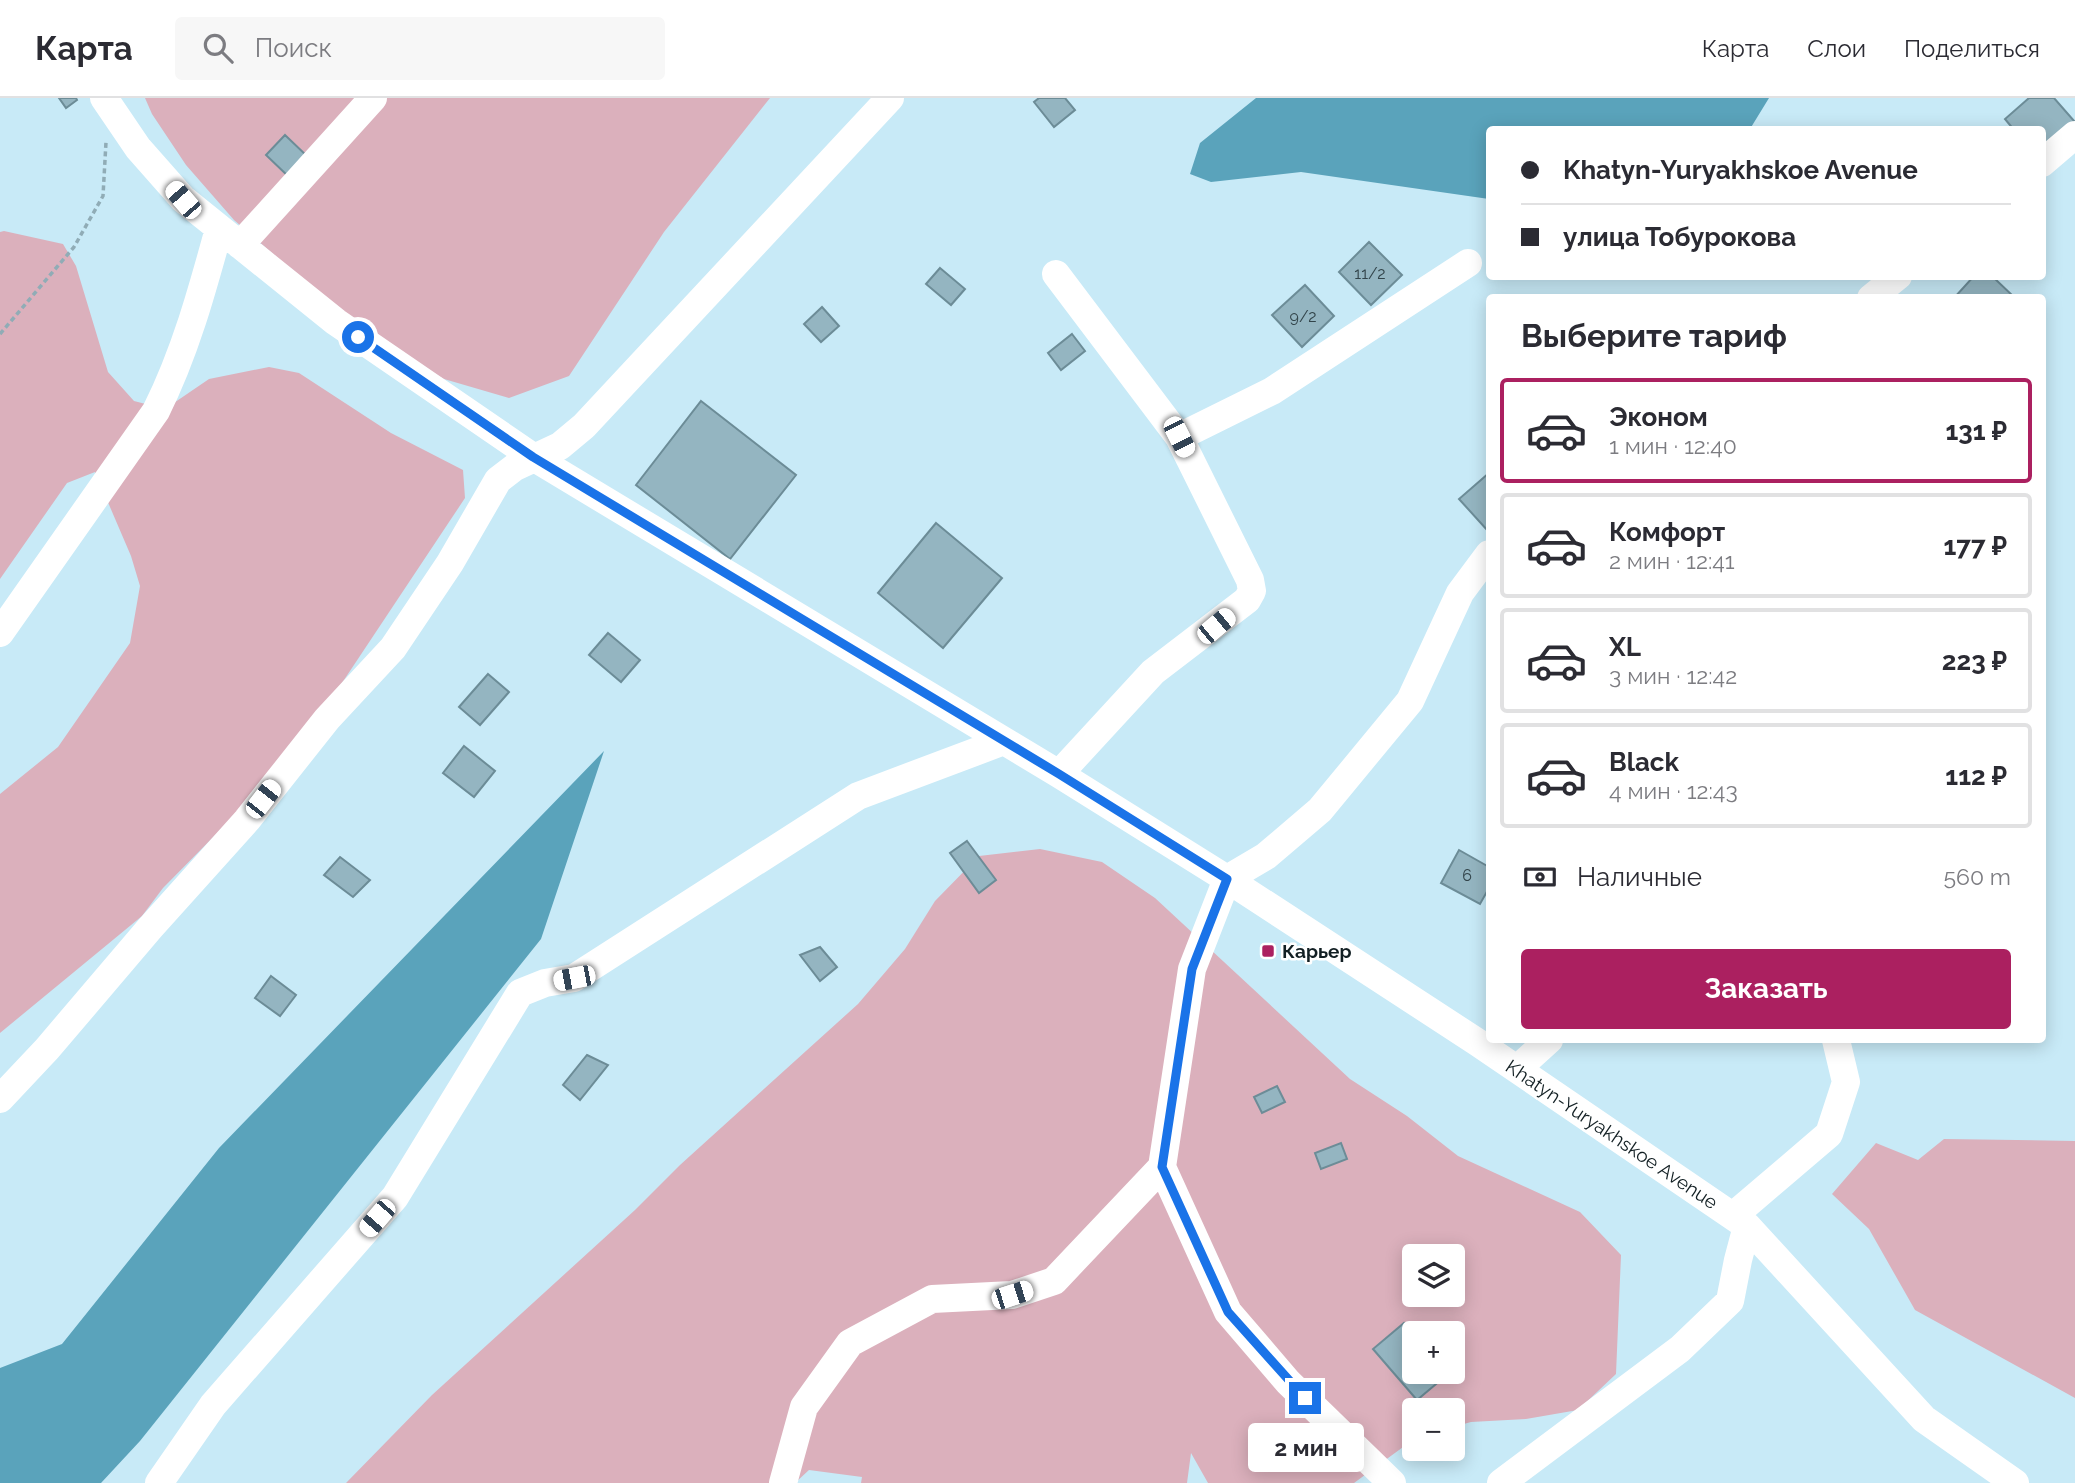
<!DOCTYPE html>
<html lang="ru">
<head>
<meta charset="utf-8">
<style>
  :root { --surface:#fff; --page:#f7f7f7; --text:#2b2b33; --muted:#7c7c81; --line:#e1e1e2; --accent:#ab2060 }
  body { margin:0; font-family:Raleway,sans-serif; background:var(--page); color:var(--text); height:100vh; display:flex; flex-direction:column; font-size:26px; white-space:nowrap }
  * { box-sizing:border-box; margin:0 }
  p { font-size:23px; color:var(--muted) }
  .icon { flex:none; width:38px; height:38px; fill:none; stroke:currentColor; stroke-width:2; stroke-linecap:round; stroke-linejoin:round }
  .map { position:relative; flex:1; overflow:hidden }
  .panel { position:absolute; left:1486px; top:196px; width:560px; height:749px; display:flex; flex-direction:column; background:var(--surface); border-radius:7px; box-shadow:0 4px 18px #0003 }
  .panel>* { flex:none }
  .top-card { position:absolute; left:1486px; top:28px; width:560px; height:154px; border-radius:7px; box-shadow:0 4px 18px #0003; display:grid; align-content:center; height:154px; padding:0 35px; background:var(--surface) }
  .controls { position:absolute; left:1402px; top:1146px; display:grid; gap:14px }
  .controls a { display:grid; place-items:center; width:63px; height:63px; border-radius:7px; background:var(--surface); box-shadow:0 4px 18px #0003; font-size:35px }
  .end { position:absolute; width:32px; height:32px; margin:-16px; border:9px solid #1a73e8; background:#fff; box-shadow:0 0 0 4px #fff }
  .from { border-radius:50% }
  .bubble { position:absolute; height:49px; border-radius:7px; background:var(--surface); box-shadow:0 4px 18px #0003; font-size:23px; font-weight:700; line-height:49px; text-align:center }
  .car { position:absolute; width:21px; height:42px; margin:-21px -10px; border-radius:9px; box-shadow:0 0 5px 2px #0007; background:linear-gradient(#fff 24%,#345 0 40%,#fff 0 76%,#345 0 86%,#fff 0) }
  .top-card b { display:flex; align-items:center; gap:24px; height:66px; font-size:26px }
  .top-card b+b { border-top:2px solid var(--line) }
  .top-card i { width:18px; height:18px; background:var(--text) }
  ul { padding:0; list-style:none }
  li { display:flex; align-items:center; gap:21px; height:105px; margin:0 14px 10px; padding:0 21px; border:4px solid var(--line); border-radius:7px }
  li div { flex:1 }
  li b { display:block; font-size:26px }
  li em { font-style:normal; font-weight:700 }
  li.on { border-color:var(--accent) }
  li>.icon { width:63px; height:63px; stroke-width:1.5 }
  h2 { padding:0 35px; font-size:32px; line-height:84px }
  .pay { display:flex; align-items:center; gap:18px; height:77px; padding:0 35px; font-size:26px }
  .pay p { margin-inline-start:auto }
  .button { display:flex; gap:14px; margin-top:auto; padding:14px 35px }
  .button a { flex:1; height:80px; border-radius:7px; background:var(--accent); color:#fff; font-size:28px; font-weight:700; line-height:80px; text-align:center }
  header { display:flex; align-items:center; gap:42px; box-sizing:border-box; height:98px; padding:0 35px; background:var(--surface); border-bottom:2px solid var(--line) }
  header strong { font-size:33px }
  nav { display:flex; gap:38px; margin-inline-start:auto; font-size:24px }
  .search { width:490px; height:63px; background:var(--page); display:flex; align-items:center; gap:18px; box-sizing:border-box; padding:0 24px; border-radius:7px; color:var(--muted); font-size:26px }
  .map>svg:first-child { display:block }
  .green { fill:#dbb0bc; fill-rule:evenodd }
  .water { fill:#5aa3bb }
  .building { fill:#94b5c1; stroke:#6c8c97; stroke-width:2 }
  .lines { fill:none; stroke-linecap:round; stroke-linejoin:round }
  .path { stroke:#90acb6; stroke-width:3.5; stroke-dasharray:5 3.5; stroke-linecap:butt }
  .minor { stroke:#fff; stroke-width:28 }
  .route { stroke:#1a73e8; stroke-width:9 }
  .poi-dot { fill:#ab2060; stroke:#fff; stroke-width:2.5 }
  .labels { text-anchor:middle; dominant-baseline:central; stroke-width:5; stroke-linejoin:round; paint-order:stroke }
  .number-label { font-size:16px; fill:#32444a }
  .poi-label { font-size:19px; font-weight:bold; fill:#121f23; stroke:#fff; text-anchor:start }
  .street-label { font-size:19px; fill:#121f23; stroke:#fff }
</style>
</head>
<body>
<header>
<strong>Карта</strong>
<div class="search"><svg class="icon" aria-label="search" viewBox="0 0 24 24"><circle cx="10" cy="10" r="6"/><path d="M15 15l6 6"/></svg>Поиск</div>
<nav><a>Карта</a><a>Слои</a><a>Поделиться</a></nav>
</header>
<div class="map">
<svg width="2075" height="1385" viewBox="0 0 2075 1385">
  <rect width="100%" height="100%" fill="#c8eaf7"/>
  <!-- green -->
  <path class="green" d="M145 0H770L664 134 569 278 509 300 444 281 386 249 280 162 234 122 186 67 152 16Z
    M4 133 63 146 76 168 108 274 134 303 165 311 209 281 269 269 299 275 391 335 463 372 465 400 336 594 236 716 163 790 142 818 0 935V696L58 649 130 545 140 488 131 458 95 374 67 385 0 481V134Z
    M1040 751 1102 764 1155 800 1350 981 1407 1018 1458 1058 1580 1114 1621 1157 1616 1276 1578 1312 1526 1321 1471 1324 1453 1329 1452 1312H1414V1341L1354 1385H1208L1191 1355 1187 1385H861L862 1379 809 1372 795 1385H346L432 1297 635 1112 680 1067 858 906 905 851 935 803 979 758ZM1414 1158H1452V1197H1414ZM1414 1236H1452V1274H1414Z
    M1944 1041 2075 1043V1300L1915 1212 1869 1131 1832 1096 1876 1045 1918 1062Z"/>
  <!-- water -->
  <path class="water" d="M1256 0H1769L1750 31 1489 32V101L1301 74 1211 84 1190 76 1200 45Z
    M604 653 541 841 140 1343 101 1385H0V1270L62 1246 219 1050Z"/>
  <!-- building -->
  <path class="building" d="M59 0H76L77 2 66 10Z
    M1039 0H1065L1075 12 1054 29 1034 4Z
    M2029 0H2054L2075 24 2042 57V32H2014L2005 21Z
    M285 37 308 59 289 79 266 57Z
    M1369 144 1402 177 1371 207 1339 174Z
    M940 170 965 191 951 207 926 186Z
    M1974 178H1992L2014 199 1954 200Z
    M1305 187 1334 218 1302 249 1272 217Z
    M822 209 839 228 821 244 804 226Z
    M1072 236 1085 253 1061 272 1048 255Z
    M701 303 796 377 730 461 636 387Z
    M1489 375V432L1488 433 1459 401Z
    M936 425 1002 480 943 550 878 495Z
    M608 535 640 562 621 584 589 557Z
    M488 576 509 594 480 627 459 609Z
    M464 648 495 673 474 699 443 675Z
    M967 743 996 782 979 795 950 755Z
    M1459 752 1489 769V790L1480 806 1441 785Z
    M340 759 370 782 353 799 324 777Z
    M820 849 837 869 820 883 800 857Z
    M271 878 296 897 280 918 255 900Z
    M587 957 608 967 580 1002 563 987Z
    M1277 988 1285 1004 1262 1015 1254 999Z
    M1341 1045 1347 1061 1321 1071 1315 1055Z
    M1404 1225 1414 1237V1274H1446L1448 1276 1417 1302 1373 1251Z"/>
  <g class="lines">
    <!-- path -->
    <path class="path" d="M0 236 74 149 103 98 106 44"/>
    <!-- minor -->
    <path class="minor" d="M104 0 138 50 183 101 336 224 533 359 1059 676 1227 781 1477 944 1747 1128 1924 1321 2015 1385
      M2042 65 2075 37
      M240 147 373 0
      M1056 176 1179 339 1250 482 1252 493 1247 502 1153 574 1059 676
      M1871 200 1898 178
      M1179 339 1272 293 1468 165
      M0 535 156 313C185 255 202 193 219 131
      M1517 971 1549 942
      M0 1001 47 951 150 830 247 722 327 621 393 550 450 465 498 382 515 369 560 348 584 328 890 0
      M1733 1118 1829 1036 1846 984 1836 942
      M159 1385 213 1307 395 1099 520 895 545 885 574 880 858 698 1004 643
      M783 1385 804 1309 850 1245 932 1201 1012 1197 1054 1183 1162 1069
      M1392 1385 1288 1284 1228 1214 1162 1069 1192 871 1227 781 1266 758 1320 712 1410 603 1460 495 1489 456
      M1501 1385 1680 1251 1730 1203 1738 1162 1747 1128"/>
  </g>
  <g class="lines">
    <!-- route -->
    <path class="route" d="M358 239 533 359 1059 676 1227 781 1192 871 1162 1069 1228 1214 1305 1300"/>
  </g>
  <!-- markers -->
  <rect class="poi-dot" x="1261" y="846" width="14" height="14" rx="3.5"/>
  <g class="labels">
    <!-- number labels -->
    <g class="number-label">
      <text x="1370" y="175">11/2</text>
      <text x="1303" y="218">9/2</text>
      <text x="1467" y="777">6</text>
    </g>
    <!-- poi labels -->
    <g class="poi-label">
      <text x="1282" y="853">Карьер</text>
    </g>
    <!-- street labels -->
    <g class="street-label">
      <text transform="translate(1612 1036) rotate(34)">Khatyn-Yuryakhskoe Avenue</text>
    </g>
  </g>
</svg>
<div class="controls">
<a><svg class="icon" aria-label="layers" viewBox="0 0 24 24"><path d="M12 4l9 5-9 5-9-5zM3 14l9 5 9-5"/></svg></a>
<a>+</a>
<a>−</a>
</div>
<i class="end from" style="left:358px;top:239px"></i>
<i class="end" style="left:1305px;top:1300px"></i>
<div class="bubble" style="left:1248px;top:1325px;width:116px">2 мин</div>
<i class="car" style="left:183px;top:102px;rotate:319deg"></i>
<i class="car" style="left:1179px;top:339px;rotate:153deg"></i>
<i class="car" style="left:1216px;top:528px;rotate:50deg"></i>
<i class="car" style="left:263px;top:701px;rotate:38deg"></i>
<i class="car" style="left:574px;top:880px;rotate:259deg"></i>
<i class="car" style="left:377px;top:1120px;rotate:221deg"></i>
<i class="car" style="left:1012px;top:1197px;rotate:72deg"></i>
<div class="top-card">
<b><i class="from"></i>Khatyn-Yuryakhskoe Avenue</b>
<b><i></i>улица Тобурокова</b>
</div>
<section class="panel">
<h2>Выберите тариф</h2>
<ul>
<li class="on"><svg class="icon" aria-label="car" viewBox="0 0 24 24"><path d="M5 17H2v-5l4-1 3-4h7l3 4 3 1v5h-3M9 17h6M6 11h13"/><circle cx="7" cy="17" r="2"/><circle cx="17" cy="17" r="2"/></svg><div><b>Эконом</b><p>1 мин · 12:40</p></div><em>131 ₽</em></li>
<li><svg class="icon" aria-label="car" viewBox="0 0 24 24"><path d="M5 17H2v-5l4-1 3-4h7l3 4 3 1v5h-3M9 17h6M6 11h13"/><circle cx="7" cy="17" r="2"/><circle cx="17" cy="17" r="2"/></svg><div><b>Комфорт</b><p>2 мин · 12:41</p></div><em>177 ₽</em></li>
<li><svg class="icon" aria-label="car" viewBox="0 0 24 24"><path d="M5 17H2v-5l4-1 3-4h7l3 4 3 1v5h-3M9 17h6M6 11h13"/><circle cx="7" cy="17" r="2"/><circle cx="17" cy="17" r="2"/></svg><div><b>XL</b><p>3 мин · 12:42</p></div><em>223 ₽</em></li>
<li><svg class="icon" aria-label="car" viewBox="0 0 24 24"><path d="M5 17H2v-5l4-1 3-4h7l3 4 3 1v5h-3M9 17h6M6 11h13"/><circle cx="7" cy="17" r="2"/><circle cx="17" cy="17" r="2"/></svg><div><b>Black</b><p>4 мин · 12:43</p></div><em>112 ₽</em></li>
</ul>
<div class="pay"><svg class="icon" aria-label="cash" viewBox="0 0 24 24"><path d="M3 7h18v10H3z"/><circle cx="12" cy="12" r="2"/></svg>Наличные<p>560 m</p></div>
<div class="button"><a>Заказать</a></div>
</section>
</div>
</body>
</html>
